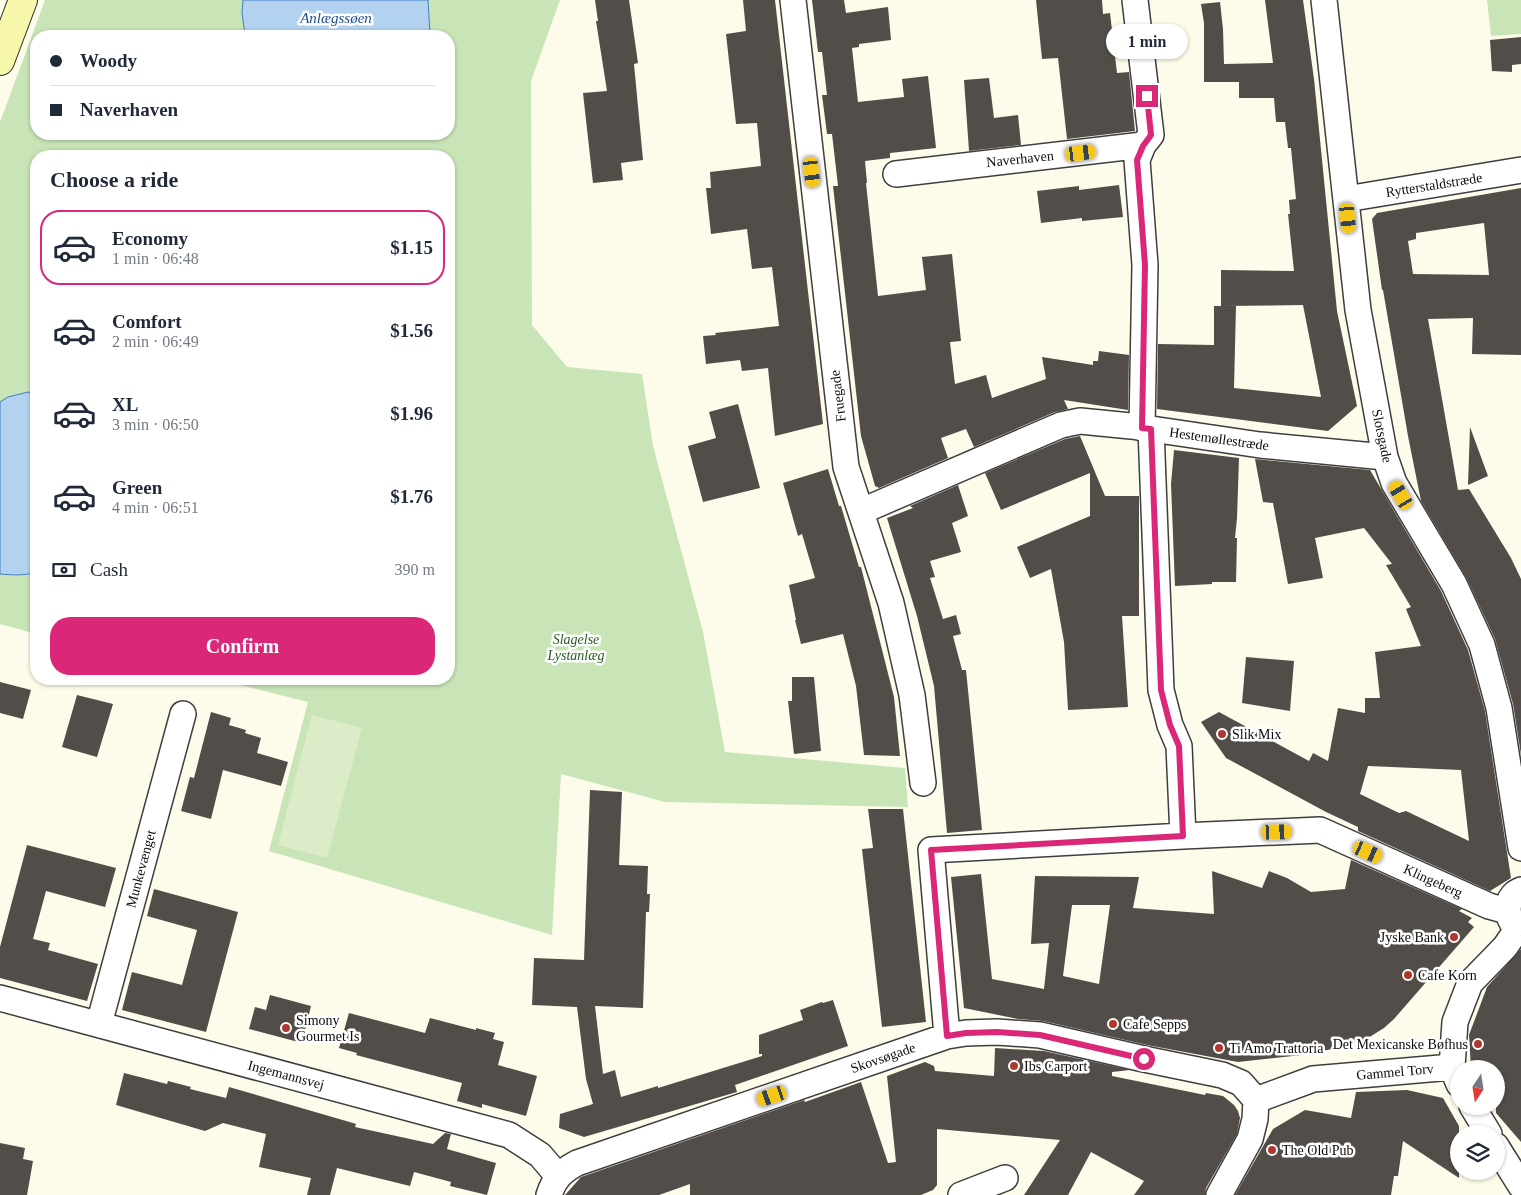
<!DOCTYPE html>
<html lang="en">
<head>
<meta charset="utf-8">
<style>
  :root { --surface:#fff; --page:#f2f2f3; --text:#1f2937; --muted:#747a83; --line:#e0e1e3; --accent:#db2777 }
  body { margin:0; font-family:"Times New Roman",serif; background:var(--page); color:var(--text); height:100vh; display:flex; flex-direction:column; font-size:19px; white-space:nowrap }
  * { box-sizing:border-box; margin:0 }
  p { font-size:16px; color:var(--muted) }
  .icon { flex:none; width:28px; height:28px; fill:none; stroke:currentColor; stroke-width:2; stroke-linecap:round; stroke-linejoin:round }
  .map { position:relative; flex:1; overflow:hidden }
  .sheet { position:absolute; left:30px; top:150px; width:425px; height:535px; display:flex; flex-direction:column; background:var(--surface); border-radius:20px; box-shadow:0 1px 4px #0004 }
  .sheet>* { flex:none }
  .banner { position:absolute; left:30px; top:30px; width:425px; height:110px; border-radius:20px; box-shadow:0 1px 4px #0004; display:grid; align-content:center; height:110px; padding:0 20px; background:var(--surface) }
  .needle { width:32px; rotate:192deg }
  .buttons { position:absolute; left:1450px; top:1060px; display:grid; gap:10px }
  .buttons a { display:grid; place-items:center; width:55px; height:55px; border-radius:50%; background:var(--surface); box-shadow:0 1px 4px #0004; font-size:25px }
  .end { position:absolute; width:22px; height:22px; margin:-11px; border:6px solid #db2777; background:#fff; box-shadow:0 0 0 2px #fff }
  .from { border-radius:50% }
  .bubble { position:absolute; height:35px; border-radius:18px; background:var(--surface); box-shadow:0 1px 4px #0004; font-size:16px; font-weight:700; line-height:35px; text-align:center }
  .car { position:absolute; width:15px; height:30px; margin:-15px -8px; border-radius:6px; box-shadow:0 0 4px 1px #0007; background:linear-gradient(#f5c518 24%,#345 0 40%,#f5c518 0 76%,#345 0 86%,#f5c518 0) }
  .banner b { display:flex; align-items:center; gap:18px; height:48px; font-size:19px }
  .banner b+b { border-top:1px solid var(--line) }
  .banner i { width:12px; height:12px; background:var(--text) }
  ul { padding:0; list-style:none }
  li { display:flex; align-items:center; gap:15px; height:75px; margin:0 10px 8px; padding:0 10px; border:2px solid transparent; border-radius:20px }
  li div { flex:1 }
  li b { display:block; font-size:19px }
  li em { font-style:normal; font-weight:700 }
  li.on { border-color:var(--accent) }
  li>.icon { width:45px; height:45px; stroke-width:1.5 }
  h2 { padding:0 20px; font-size:22px; line-height:60px }
  .pay { display:flex; align-items:center; gap:12px; height:55px; padding:0 20px; font-size:19px }
  .pay p { margin-inline-start:auto }
  .button { display:flex; gap:10px; margin-top:auto; padding:10px 20px }
  .button a { flex:1; height:58px; border-radius:20px; background:var(--accent); color:#fff; font-size:20px; font-weight:700; line-height:58px; text-align:center }
  .map>svg:first-child { display:block }
  .green { fill:#c9e4b7; fill-rule:evenodd }
  .pitch { fill:#dcecc8 }
  .water { fill:#b3d2f0; stroke:#417fc1 }
  .building { fill:#524d48; fill-rule:evenodd }
  .lines { fill:none; stroke-linecap:round; stroke-linejoin:round }
  .street-casing { stroke:#3e3e3e; stroke-width:28 }
  .secondary-casing { stroke:#2d2d2d; stroke-width:30 }
  .street { stroke:#fff; stroke-width:25 }
  .secondary { stroke:#f7f8ab; stroke-width:28 }
  .route { stroke:#db2777; stroke-width:6 }
  .poi-dot { fill:#ae3830; stroke:#fff; stroke-width:2 }
  .labels { text-anchor:middle; dominant-baseline:central; stroke-width:5; stroke-linejoin:round; paint-order:stroke }
  .street-label { font-size:14px; fill:#0b0b0b; stroke:#fff }
  .park-label { font-size:14px; font-style:italic; fill:#275c22; stroke:#fff }
  .poi-label { font-size:14px; fill:#0b0b0b; stroke:#fff; text-anchor:start }
  .water-label { font-size:15px; font-style:italic; fill:#205291; stroke:#fff }
</style>
</head>
<body>
<div class="map">
<svg width="1521" height="1195" viewBox="0 0 1521 1195">
  <rect width="100%" height="100%" fill="#fdfcea"/>
  <!-- green -->
  <path class="green" d="M45 0H560L531 81 532 325 567 367 642 374 653 446 703 632 725 752 905 768 908 807 665 802 561 774 552 935 269 851 308 702 216 679H449V156H36V634L0 624V122ZM36 36H449V134H36Z
    M1487 0H1521V34L1491 36Z"/>
  <!-- pitch -->
  <path class="pitch" d="M312 715 362 728 327 858 278 845Z"/>
  <!-- water -->
  <path class="water" d="M243 0H428L430 34V36H245L242 12Z
    M28 392 36 395V572C26 576 11 575 0 574V402L8 397Z"/>
  <!-- building -->
  <path class="building" d="M595 0H629L638 63 634 64 643 160 621 163 623 180 593 183 583 93 607 91 596 21H598Z
    M743 0H775L823 424 775 436 768 368 742 371 740 360 706 364 703 336 716 335 715 333 779 326 772 267 752 269 747 229 711 234 706 188H711L710 172 761 166 757 123 736 124 726 34 746 31Z
    M812 0H844L846 13 888 7 891 40 859 44V47L852 48 858 102 904 97 902 79 928 76 936 148 890 153V158L865 161 867 183H866L878 296 926 290 922 257 952 254 961 341 950 342 955 384 986 375 992 398 1046 379 1042 357 1093 365V361H1098L1099 351 1129 355 1128 410 1064 400 1068 409 1055 412 974 447 966 429 941 438 948 458 879 488 875 486 861 436 833 186H838L832 134H827L822 95H827L822 52H818Z
    M1036 0H1102L1103 14 1110 13 1117 73 1129 72 1135 131 1067 139 1058 58 1042 59Z
    M1265 0H1303L1314 79 1337 311 1357 406 1328 431 1157 409 1158 344 1214 345V306H1236L1234 388 1321 397 1303 305 1221 306V270L1294 271 1288 214H1290L1289 200 1296 199 1291 148H1288L1285 122H1276L1274 98H1239V82H1204V23L1201 4 1220 2 1223 29 1224 64 1273 63Z
    M1521 37V64L1512 65V72L1492 71 1490 40Z
    M989 78 994 118 1018 115 1021 145 969 151 964 80Z
    M1119 185 1123 217 1082 221V218L1041 223 1037 191 1079 186V190Z
    M1521 188V355L1472 354 1473 318 1428 319 1458 490 1469 489 1511 558 1521 579V755L1513 704 1495 639 1466 577 1421 501 1408 436 1383 290H1382L1372 219 1377 213ZM1484 223 1489 275 1413 274 1408 241 1416 239V233Z
    M738 404 760 488 703 502 688 446 716 438 709 412Z
    M1470 427 1488 476 1468 485Z
    M1080 436 1105 496H1139V616H1122L1128 707 1068 710 1064 642 1051 569 1030 578 1017 547 1090 516V473L1001 510 985 473 1065 439Z
    M1174 450 1239 458 1237 518 1235 538H1237L1236 582H1212V584L1175 586 1171 484Z
    M1255 459 1370 470 1441 591 1468 650 1485 711 1511 878 1490 891 1358 831V827L1326 812 1226 758 1201 722 1219 712 1309 761 1313 753 1328 761 1338 708 1365 713V698H1380L1375 652 1421 646 1406 609 1411 607 1386 565 1392 564 1364 528 1315 538 1323 578 1288 584 1273 503 1263 502ZM1368 766 1461 770 1469 841 1406 811 1399 813 1360 794Z
    M828 469 839 506H841L859 567H861L894 697 900 756 864 755 856 686 843 634 801 644 795 620H796L789 585 815 578 802 534 798 536 783 483Z
    M958 485 968 516 952 523 961 552 930 561 935 577 930 578 943 619 956 615 961 634 953 636 962 670H966L982 830 947 833 934 686 917 616 887 518 913 508 910 506Z
    M1246 657 1294 661 1290 711 1242 703Z
    M792 677H814L821 751 794 754 788 701H792Z
    M0 682 31 690 23 719 0 713Z
    M77 695 113 704 97 757 62 747Z
    M211 712 231 718 229 725 246 730 245 733 261 738 257 753 288 762 281 786 223 770 211 819 181 811 190 777 194 778Z
    M590 790 622 792 619 865 648 866 647 894H650L649 912H646L643 1008 595 1006 603 1074 615 1070 621 1097 658 1086V1088L762 1056V1054H759V1035L803 1020 800 1010 822 1002 823 1003 833 1000 848 1046 735 1085 737 1092 584 1137 559 1128 560 1114 593 1104 586 1079 577 1007 532 1005 534 958 584 960Z
    M868 809H903L926 1022 882 1027 862 849 873 848Z
    M27 845 116 868 105 907 46 891 33 939 50 943 48 950 98 964 87 1001 0 978V947Z
    M1351 860 1462 909 1459 911 1472 918 1468 922 1474 927 1394 1019 1384 1028 1368 1038 1337 1048 1302 1055 1238 1062 1147 1045 1043 1021 1018 1019 964 1008 951 877 981 874 992 979 1044 989 1049 943 1031 944 1035 876 1139 877 1133 908 1214 914 1212 871 1262 888 1269 871 1287 878 1311 892 1345 889ZM1072 905H1110L1099 984 1063 976Z
    M154 889 238 912 206 1032 122 1010 132 972 182 985 197 930 147 916Z
    M1521 949V1142L1496 1113V1069H1471L1469 1035 1487 987Z
    M270 995 311 1006 302 1043 249 1029 255 1007 266 1010Z
    M349 1013 425 1033 430 1018 476 1030V1028L495 1033 493 1039 504 1042 498 1065 537 1076 526 1116 482 1104V1108L457 1101 462 1083 356 1055 357 1053 339 1048Z
    M995 1048 1044 1051 1130 1070 1112 1072V1076L1205 1095 1206 1093 1223 1096 1234 1105 1238 1111 1240 1118 1237 1134 1206 1188 1205 1195H1134L1144 1181 1091 1152 1068 1195H1024L1060 1140 937 1129V1185L933 1190 921 1195H690V1184L659 1195H565L581 1177 804 1100 805 1102 861 1082 888 1163 896 1162 887 1076 925 1062 934 1066 935 1071 994 1076Z
    M124 1073 167 1084 168 1081 191 1087 190 1089 226 1098 229 1087 353 1123 356 1124 355 1127 433 1144 445 1133 451 1134 447 1149 496 1163 487 1195 450 1186 451 1182 414 1172 410 1186 337 1168 330 1195H307L311 1178 259 1167 266 1134 223 1123 205 1131 116 1105Z
    M1407 1090 1443 1098 1459 1126V1178L1403 1141 1398 1176H1394L1391 1195H1235L1273 1129 1305 1110 1351 1118 1356 1092Z
    M0 1143 25 1148 23 1159 33 1161 27 1195H0Z"/>
  <g class="lines">
    <!-- street casing -->
    <g class="street-casing">
      <path id="street" d="M793 0 846 467 891 603 912 695 923 783
        M1135 0 1151 135 1143 145 1137 160 1145 265 1142 428
        M1324 0 1358 310 1385 457 1394 483 1454 584 1482 645 1499 708 1521 848
        M896 174 1143 145
        M1346 199 1521 170
        M1151 429 1161 690 1170 725 1179 746 1183 836
        M862 511 1061 425 1080 421 1131 426 1260 445 1385 457
        M1514 925C1505 914 1506 896 1521 890
        M0 998 509 1135 540 1155 558 1176
        M99 1024 183 714
        M947 1036 931 850 1183 836 1320 830 1489 906 1507 911
        M1459 1084 1452 1067 1455 1022 1470 983 1505 947 1518 928
        M1256 1100 1313 1079 1452 1067
        M1472 1106 1489 1134
        M1496 1146 1521 1186
        M549 1195C554 1179 562 1171 577 1163L947 1036 966 1033 997 1032 1040 1035 1144 1059 1222 1075 1241 1083 1256 1100
        M961 1195 1005 1178
        M1219 1195 1250 1139 1255 1119 1256 1100"/>
    </g>
    <!-- secondary casing -->
    <g class="secondary-casing">
      <path id="secondary" d="M0 61 23 0"/>
    </g>
    <!-- street -->
    <use href="#street" class="street"/>
    <!-- secondary -->
    <use href="#secondary" class="secondary"/>
  </g>
  <g class="lines">
    <!-- route -->
    <path class="route" d="M1144 1059 1040 1035 997 1032 966 1033 947 1036 931 850 1183 836 1179 746 1170 725 1161 690 1151 429 1142 428 1145 265 1137 160 1143 146 1151 135 1147 96"/>
  </g>
  <!-- markers -->
  <g class="poi-dot">
    <circle cx="1222" cy="734" r="5"/>
    <circle cx="1454" cy="937" r="5"/>
    <circle cx="1408" cy="975" r="5"/>
    <circle cx="1113" cy="1024" r="5"/>
    <circle cx="286" cy="1028" r="5"/>
    <circle cx="1478" cy="1044" r="5"/>
    <circle cx="1219" cy="1048" r="5"/>
    <circle cx="1014" cy="1066" r="5"/>
    <circle cx="1272" cy="1150" r="5"/>
  </g>
  <g class="labels">
    <!-- street labels -->
    <g class="street-label">
      <text transform="translate(1020 159) rotate(-6)">Naverhaven</text>
      <text transform="translate(1434 185) rotate(-9)">Rytterstaldstræde</text>
      <text transform="translate(838 396) rotate(-97)">Fruegade</text>
      <text transform="translate(1382 436) rotate(78)">Slotsgade</text>
      <text transform="translate(1219 439) rotate(8)">Hestemøllestræde</text>
      <text transform="translate(141 869) rotate(-75)">Munkevænget</text>
      <text transform="translate(1433 881) rotate(24)">Klingeberg</text>
      <text transform="translate(883 1058) rotate(-19)">Skovsøgade</text>
      <text transform="translate(1395 1072) rotate(-5)">Gammel Torv</text>
      <text transform="translate(286 1075) rotate(15)">Ingemannsvej</text>
    </g>
    <!-- park labels -->
    <g class="park-label">
      <text x="576" y="639">Slagelse<tspan x="576" dy="16">Lystanlæg</tspan></text>
    </g>
    <!-- poi labels -->
    <g class="poi-label">
      <text x="1232" y="734">Slik Mix</text>
      <text x="1444" y="937" text-anchor="end">Jyske Bank</text>
      <text x="1418" y="975">Cafe Korn</text>
      <text x="296" y="1020">Simony<tspan x="296" dy="16">Gourmet Is</tspan></text>
      <text x="1123" y="1024">Cafe Sepps</text>
      <text x="1468" y="1044" text-anchor="end">Det Mexicanske Bøfhus</text>
      <text x="1229" y="1048">Ti Amo Trattoria</text>
      <text x="1024" y="1066">Ibs Carport</text>
      <text x="1282" y="1150">The Old Pub</text>
    </g>
    <!-- water labels -->
    <g class="water-label">
      <text x="336" y="18">Anlægssøen</text>
    </g>
  </g>
</svg>
<div class="buttons">
<a><svg class="needle" viewBox="-14 -14 28 28"><path d="M0-13l5 13h-10z" fill="#e53935"/><path d="M0 13l5-13h-10z" fill="#747a83"/></svg></a>
<a><svg class="icon" aria-label="layers" viewBox="0 0 24 24"><path d="M12 4l9 5-9 5-9-5zM3 14l9 5 9-5"/></svg></a>
</div>
<i class="end from" style="left:1144px;top:1059px"></i>
<i class="end" style="left:1147px;top:96px"></i>
<div class="bubble" style="left:1106px;top:24px;width:82px">1 min</div>
<i class="car" style="left:1081px;top:153px;rotate:83deg"></i>
<i class="car" style="left:812px;top:172px;rotate:173deg"></i>
<i class="car" style="left:1348px;top:218px;rotate:174deg"></i>
<i class="car" style="left:1401px;top:495px;rotate:329deg"></i>
<i class="car" style="left:1277px;top:832px;rotate:88deg"></i>
<i class="car" style="left:1368px;top:852px;rotate:114deg"></i>
<i class="car" style="left:772px;top:1096px;rotate:251deg"></i>
<div class="banner">
<b><i class="from"></i>Woody</b>
<b><i></i>Naverhaven</b>
</div>
<section class="sheet">
<h2>Choose a ride</h2>
<ul>
<li class="on"><svg class="icon" aria-label="car" viewBox="0 0 24 24"><path d="M5 17H2v-5l4-1 3-4h7l3 4 3 1v5h-3M9 17h6M6 11h13"/><circle cx="7" cy="17" r="2"/><circle cx="17" cy="17" r="2"/></svg><div><b>Economy</b><p>1 min · 06:48</p></div><em>$1.15</em></li>
<li><svg class="icon" aria-label="car" viewBox="0 0 24 24"><path d="M5 17H2v-5l4-1 3-4h7l3 4 3 1v5h-3M9 17h6M6 11h13"/><circle cx="7" cy="17" r="2"/><circle cx="17" cy="17" r="2"/></svg><div><b>Comfort</b><p>2 min · 06:49</p></div><em>$1.56</em></li>
<li><svg class="icon" aria-label="car" viewBox="0 0 24 24"><path d="M5 17H2v-5l4-1 3-4h7l3 4 3 1v5h-3M9 17h6M6 11h13"/><circle cx="7" cy="17" r="2"/><circle cx="17" cy="17" r="2"/></svg><div><b>XL</b><p>3 min · 06:50</p></div><em>$1.96</em></li>
<li><svg class="icon" aria-label="car" viewBox="0 0 24 24"><path d="M5 17H2v-5l4-1 3-4h7l3 4 3 1v5h-3M9 17h6M6 11h13"/><circle cx="7" cy="17" r="2"/><circle cx="17" cy="17" r="2"/></svg><div><b>Green</b><p>4 min · 06:51</p></div><em>$1.76</em></li>
</ul>
<div class="pay"><svg class="icon" aria-label="cash" viewBox="0 0 24 24"><path d="M3 7h18v10H3z"/><circle cx="12" cy="12" r="2"/></svg>Cash<p>390 m</p></div>
<div class="button"><a>Confirm</a></div>
</section>
</div>
</body>
</html>
